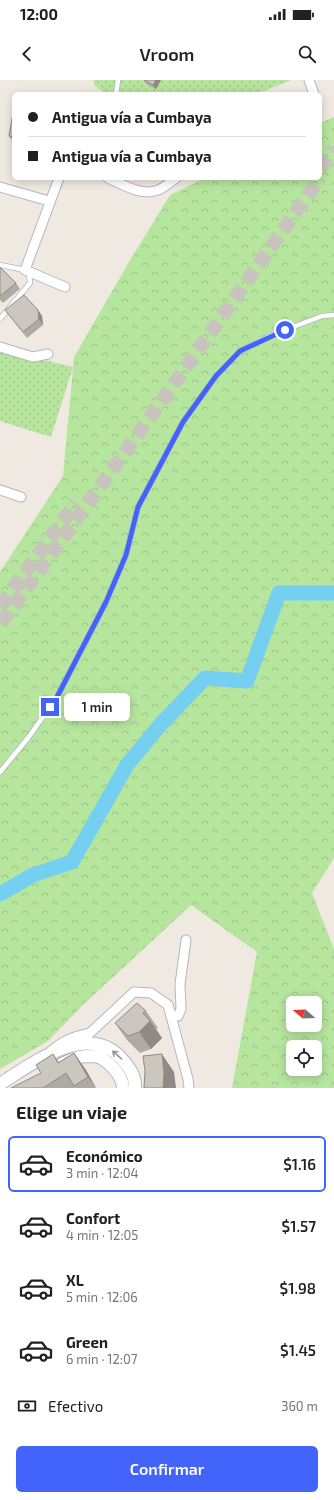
<!DOCTYPE html>
<html lang="es">
<head>
<meta charset="utf-8">
<style>
  :root { --surface:#fff; --page:#f2f2f2; --text:#202124; --muted:#757577; --line:#e0e0e0; --accent:#4264fb }
  body { margin:0; font-family:"Exo 2",sans-serif; background:var(--page); color:var(--text); height:100vh; display:flex; flex-direction:column; font-size:15px; white-space:nowrap }
  * { box-sizing:border-box; margin:0 }
  p { font-size:13px; color:var(--muted) }
  .icon { flex:none; width:22px; height:22px; fill:none; stroke:currentColor; stroke-width:2; stroke-linecap:round; stroke-linejoin:round }
  .map { position:relative; height:1008px; overflow:hidden }
  .panel { display:flex; flex-direction:column; background:var(--surface); flex:1 }
  .panel>* { flex:none }
  .top-card { position:absolute; left:12px; top:12px; width:310px; height:88px; border-radius:6px; box-shadow:0 2px 10px #0003; display:grid; align-content:center; height:88px; padding:0 16px; background:var(--surface) }
  .needle { width:26px; rotate:289deg }
  .buttons { position:absolute; left:286px; top:916px; display:grid; gap:8px }
  .buttons a { display:grid; place-items:center; width:36px; height:36px; border-radius:6px; background:var(--surface); box-shadow:0 2px 10px #0003; font-size:20px }
  .end { position:absolute; width:18px; height:18px; margin:-9px; border:5px solid #4264fb; background:#fff; box-shadow:0 0 0 2px #fff }
  .from { border-radius:50% }
  .bubble { position:absolute; height:28px; border-radius:6px; background:var(--surface); box-shadow:0 2px 10px #0003; font-size:13px; font-weight:600; line-height:28px; text-align:center }
  .top-card b { display:flex; align-items:center; gap:14px; height:38px; font-size:15px }
  .top-card b+b { border-top:1px solid var(--line) }
  .top-card i { width:10px; height:10px; background:var(--text) }
  ul { padding:0; list-style:none }
  li { display:flex; align-items:center; gap:12px; height:56px; margin:0 8px 6px; padding:0 8px; border:2px solid transparent; border-radius:6px }
  li div { flex:1 }
  li b { display:block; font-size:15px }
  li em { font-style:normal; font-weight:600 }
  li.active { border-color:var(--accent) }
  li>.icon { width:36px; height:36px; stroke-width:1.5 }
  h2 { padding:0 16px; font-size:18px; line-height:48px }
  .pay { display:flex; align-items:center; gap:10px; height:44px; padding:0 16px; font-size:15px }
  .pay p { margin-inline-start:auto }
  .button { display:flex; gap:8px; margin-top:auto; padding:8px 16px }
  .button a { flex:1; height:46px; border-radius:6px; background:var(--accent); color:#fff; font-size:16px; font-weight:600; line-height:46px; text-align:center }
  .status { display:flex; justify-content:space-between; align-items:center; height:28px; padding:0 20px; background:var(--surface); direction:ltr }
  .status svg { height:11px; fill:currentColor }
  header { display:flex; justify-content:space-between; align-items:center; height:52px; padding:0 16px; background:var(--surface); font-size:18px; font-weight:600 }
  .map>svg:first-child { display:block }
  .forest { fill:url(#forest-crowns); fill-rule:evenodd }
  .park { fill:url(#park-dots) }
  .lines { fill:none; stroke-linecap:round; stroke-linejoin:round }
  .river { stroke:#75cff0; stroke-width:15 }
  .primary-tunnel { stroke:#c8c4bd; stroke-width:14; stroke-dasharray:14 7; stroke-linecap:butt }
  .service-casing { stroke:#b4b7c1; stroke-width:6 }
  .minor-casing { stroke:#b4b7c1; stroke-width:11 }
  .secondary-casing { stroke:#b4b7c1; stroke-width:14 }
  .service { stroke:#fff; stroke-width:4.5 }
  .minor { stroke:#fff; stroke-width:9 }
  .secondary { stroke:#fff; stroke-width:12 }
  .wall { fill:#afaba4 }
  .shaded-wall { fill:#8e8b86 }
  .building { fill:#cbc7bf; stroke:#8e8b86 }
  .oneway { stroke:#969696 }
  .route { stroke:#4264fb; stroke-width:5 }
</style>
</head>
<body>
<div class="status"><b>12:00</b><svg viewBox="0 0 49 12"><path d="M0 12V9h3v3zM5 12V6h3v6zM10 12V3h3v9zM15 12V0h3v12zM26 1h20v11H26zM47 4h2v5h-2z"/></svg></div>
<header><svg class="icon" aria-label="back" viewBox="0 0 24 24"><path d="M15 5l-7 7 7 7"/></svg>Vroom<svg class="icon" aria-label="search" viewBox="0 0 24 24"><circle cx="10" cy="10" r="6"/><path d="M15 15l6 6"/></svg></header>
<div class="map">
<svg width="334" height="1008" viewBox="0 0 334 1008">
  <defs>
    <pattern id="forest-crowns" width="20" height="18" patternUnits="userSpaceOnUse"><rect width="20" height="18" fill="#b6e59e"/><path d="M2 6a3 3 0 1 1 6 0M12 15a3 3 0 1 1 6 0" fill="none" stroke="#9dc588"/></pattern>
    <pattern id="park-dots" width="8" height="8" patternUnits="userSpaceOnUse"><rect width="8" height="8" fill="#b6e59e"/><path d="M2 2h.1M6 6h.1" fill="none" stroke="#9dc588" stroke-width="1.8" stroke-linecap="round"/></pattern>
  </defs>
  <rect width="100%" height="100%" fill="#efe9e1"/>
  <!-- forest -->
  <path class="forest" d="M334 37V778L312 813 334 869V1008H232L257 872 191 825 85 923 48 961 0 989V492L63 396 74 277 132 177 170 115 205 98H320V43ZM293 923H315V945H293ZM293 967H315V989H293Z"/>
  <!-- park -->
  <path class="park" d="M94 0H292L256 14H106L94 5Z
    M0 269 73 287 51 357 0 341Z"/>
  <g class="lines">
    <!-- river -->
    <path class="river" d="M0 814 33 795 72 782 127 685 161 644 205 598 247 601 279 513H334"/>
    <!-- primary-tunnel -->
    <path class="primary-tunnel" d="M320 89 334 69
      M0 526 76 423
      M0 542 7 535 174 304 320 98"/>
    <!-- service casing -->
    <g class="service-casing">
      <path id="service" d="M116 14 118 0
        M0 185 25 190
        M0 239 30 203 29 192
        M0 692 28 658 57 617 106 522 126 475 138 427 183 342 216 296 240 271 272 255 322 236 334 235"/>
    </g>
    <!-- minor casing -->
    <g class="minor-casing">
      <path id="minor" d="M309 0 314 14
        M59 98 25 190 65 207
        M108 98C122 104 142 117 158 110 164 108 170 102 176 98
        M0 107 49 121
        M0 267 33 277 48 274
        M0 410 21 417
        M171 936H178L181 929 180 904 186 860
        M87 964C85 959 87 956 90 953L134 912 151 913 168 925 188 999 189 1008
        M51 971C62 961 75 956 90 953"/>
    </g>
    <!-- secondary casing -->
    <g class="secondary-casing">
      <path id="secondary" d="M62 984C68 982 74 978 80 977 84 976 91 976 95 976 107 978 123 996 123 1008
        M0 1004C32 984 87 941 121 978 129 987 136 996 135 1008"/>
    </g>
    <!-- service -->
    <use href="#service" class="service"/>
    <!-- minor -->
    <use href="#minor" class="minor"/>
    <!-- secondary -->
    <use href="#secondary" class="secondary"/>
  </g>
  <!-- wall -->
  <path class="wall" d="M144 0H161L156 9 146 4Z
    M14 28V63L9 56Z
    M0 187 16 203 20 209 3 223 0 220Z
    M5 230H38L42 236 43 245 27 258Z
    M146 931 158 948 156 949 162 958 151 969 140 973 127 960 115 943Z
    M74 973 86 990 96 1008H11L41 993 53 974 59 982Z"/>
  <!-- shaded-wall -->
  <path class="shaded-wall" d="M156 0H161L156 9 153 5Z
    M38 230 42 236 43 245 39 239Z
    M150 941 162 958 151 969 139 952Z
    M74 973 86 990 96 1008 88 997Z
    M162 974 174 992 176 1008H163Z"/>
  <!-- building -->
  <path class="building" d="M144 0H156L153 5Z
    M14 28V57L9 56Z
    M0 187 16 203 0 216Z
    M24 215 38 230 39 239 23 252 5 230Z
    M137 923 146 931 143 933 150 941 139 952 128 956 115 943Z
    M74 973 88 997 74 1006 66 993 43 1008H11L41 993 36 985 53 974 58 983Z
    M162 974 164 993 163 1008H144L145 991 143 976Z"/>
  <!-- one-way arrows -->
  <defs><path id="oneway-shaft" d="M-6 0H5M1.5-3L5.5 0L1.5 3" fill="none" stroke-width="1.6" stroke-linecap="round" stroke-linejoin="round"/></defs>
  <use class="oneway" href="#oneway-shaft" transform="translate(117 975) rotate(-139)"/>
  <g class="lines">
    <!-- route -->
    <path class="route" d="M50 627 57 617 106 522 126 475 138 427 183 342 216 296 240 271 285 250"/>
  </g>
</svg>
<div class="buttons">
<a><svg class="needle" viewBox="-14 -14 28 28"><path d="M0-13l5 13h-10z" fill="#e53935"/><path d="M0 13l5-13h-10z" fill="#757577"/></svg></a>
<a><svg class="icon" aria-label="locate" viewBox="0 0 24 24"><circle cx="12" cy="12" r="6"/><path d="M12 2v4M12 18v4M2 12h4M18 12h4"/></svg></a>
</div>
<i class="end from" style="left:285px;top:250px"></i>
<i class="end" style="left:50px;top:627px"></i>
<div class="bubble" style="left:64px;top:613px;width:66px">1 min</div>
<div class="top-card">
<b><i class="from"></i>Antigua vía a Cumbaya</b>
<b><i></i>Antigua vía a Cumbaya</b>
</div>
</div>
<section class="panel">
<h2>Elige un viaje</h2>
<ul>
<li class="active"><svg class="icon" aria-label="car" viewBox="0 0 24 24"><path d="M5 17H2v-5l4-1 3-4h7l3 4 3 1v5h-3M9 17h6M6 11h13"/><circle cx="7" cy="17" r="2"/><circle cx="17" cy="17" r="2"/></svg><div><b>Económico</b><p>3 min · 12:04</p></div><em>$1.16</em></li>
<li><svg class="icon" aria-label="car" viewBox="0 0 24 24"><path d="M5 17H2v-5l4-1 3-4h7l3 4 3 1v5h-3M9 17h6M6 11h13"/><circle cx="7" cy="17" r="2"/><circle cx="17" cy="17" r="2"/></svg><div><b>Confort</b><p>4 min · 12:05</p></div><em>$1.57</em></li>
<li><svg class="icon" aria-label="car" viewBox="0 0 24 24"><path d="M5 17H2v-5l4-1 3-4h7l3 4 3 1v5h-3M9 17h6M6 11h13"/><circle cx="7" cy="17" r="2"/><circle cx="17" cy="17" r="2"/></svg><div><b>XL</b><p>5 min · 12:06</p></div><em>$1.98</em></li>
<li><svg class="icon" aria-label="car" viewBox="0 0 24 24"><path d="M5 17H2v-5l4-1 3-4h7l3 4 3 1v5h-3M9 17h6M6 11h13"/><circle cx="7" cy="17" r="2"/><circle cx="17" cy="17" r="2"/></svg><div><b>Green</b><p>6 min · 12:07</p></div><em>$1.45</em></li>
</ul>
<div class="pay"><svg class="icon" aria-label="cash" viewBox="0 0 24 24"><path d="M3 7h18v10H3z"/><circle cx="12" cy="12" r="2"/></svg>Efectivo<p>360 m</p></div>
<div class="button"><a>Confirmar</a></div>
</section>
</body>
</html>
